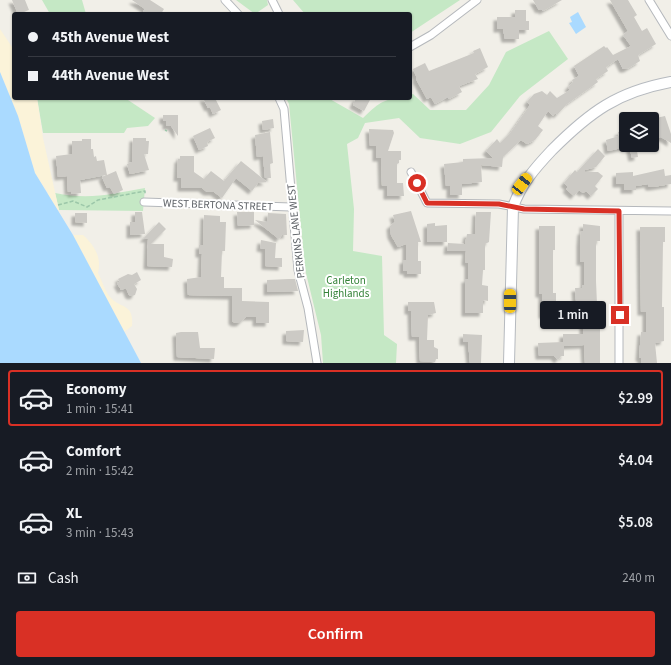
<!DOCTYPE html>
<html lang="en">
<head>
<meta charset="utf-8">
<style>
  :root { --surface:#171b24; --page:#20242c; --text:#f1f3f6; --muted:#9ea1a6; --line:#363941; --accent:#d93025 }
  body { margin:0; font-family:"Source Sans 3",sans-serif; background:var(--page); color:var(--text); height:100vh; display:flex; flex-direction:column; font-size:15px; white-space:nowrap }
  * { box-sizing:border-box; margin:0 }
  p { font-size:13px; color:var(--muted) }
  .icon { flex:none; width:22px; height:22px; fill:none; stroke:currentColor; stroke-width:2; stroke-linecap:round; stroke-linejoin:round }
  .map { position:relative; height:363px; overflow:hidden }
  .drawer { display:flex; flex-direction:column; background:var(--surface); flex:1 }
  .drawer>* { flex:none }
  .guide { position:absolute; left:12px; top:12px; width:400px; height:88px; border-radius:4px; box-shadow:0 1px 3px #0004; display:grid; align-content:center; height:88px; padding:0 16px; background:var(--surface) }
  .tools { position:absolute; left:619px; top:112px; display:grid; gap:8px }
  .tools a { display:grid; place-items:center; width:40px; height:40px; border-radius:4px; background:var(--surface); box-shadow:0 1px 3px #0004; font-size:20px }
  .end { position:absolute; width:18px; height:18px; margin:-9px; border:5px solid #d93025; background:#fff; box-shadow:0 0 0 2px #fff }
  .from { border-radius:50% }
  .bubble { position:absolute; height:28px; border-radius:4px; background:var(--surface); box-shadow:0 1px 3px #0004; font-size:13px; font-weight:600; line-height:28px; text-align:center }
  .car { position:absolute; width:12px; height:24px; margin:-12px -6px; border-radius:5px; box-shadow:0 0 3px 1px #0007; background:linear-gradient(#f5c518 24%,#345 0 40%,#f5c518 0 76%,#345 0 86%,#f5c518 0) }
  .guide b { display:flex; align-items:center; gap:14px; height:38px; font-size:15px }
  .guide b+b { border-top:1px solid var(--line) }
  .guide i { width:10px; height:10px; background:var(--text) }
  ul { padding:7px 0 0; list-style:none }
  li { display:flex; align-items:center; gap:12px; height:56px; margin:0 8px 6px; padding:0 8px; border:2px solid transparent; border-radius:4px }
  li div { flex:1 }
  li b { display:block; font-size:15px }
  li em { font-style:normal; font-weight:600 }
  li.on { border-color:var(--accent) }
  li>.icon { width:36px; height:36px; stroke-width:1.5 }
  .pay { display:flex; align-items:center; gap:10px; height:44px; padding:0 16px; font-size:15px }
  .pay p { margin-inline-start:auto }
  .primary-button { display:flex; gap:8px; margin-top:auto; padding:8px 16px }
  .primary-button a { flex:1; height:46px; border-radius:4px; background:var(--accent); color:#fff; font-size:16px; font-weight:600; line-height:46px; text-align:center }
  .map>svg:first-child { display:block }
  .green { fill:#c5e8c5 }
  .sand { fill:#fbf3d9 }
  .water { fill:#aadaff }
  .building { fill:#cccac5; filter:url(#shadow) }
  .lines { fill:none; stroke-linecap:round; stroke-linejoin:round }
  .street-casing { stroke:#b5b8bc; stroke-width:9 }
  .secondary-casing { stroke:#b6babf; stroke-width:12 }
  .path { stroke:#9cc7a9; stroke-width:1.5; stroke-dasharray:4 2; stroke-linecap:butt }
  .street { stroke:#fff; stroke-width:7 }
  .secondary { stroke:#fff; stroke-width:10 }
  .route { stroke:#d93025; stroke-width:5 }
  .labels { text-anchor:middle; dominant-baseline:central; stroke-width:4; stroke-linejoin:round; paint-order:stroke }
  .street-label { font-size:11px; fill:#5f6368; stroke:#fff }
  .park-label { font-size:11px; fill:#348238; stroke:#fff }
</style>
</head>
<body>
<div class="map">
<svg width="671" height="363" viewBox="0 0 671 363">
  <defs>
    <filter id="shadow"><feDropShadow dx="-3.5" dy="3.5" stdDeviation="1" flood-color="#0004"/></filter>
  </defs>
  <rect width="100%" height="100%" fill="#f1efe8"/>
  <!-- green -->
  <path class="green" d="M42 0H82L86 14H50Z
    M236 0H267L268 5 255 14Z
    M293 0H460L410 33V14H305Z
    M549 31 568 59 520 96 491 132 460 144 420 138 399 118 365 123 358 138 347 144 354 209 353 251 382 256 384 335 397 344 396 363H323L321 335 305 269 289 104 286 98H328L363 118C381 101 384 98 410 98V95L413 94 430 110H466L489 85 506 52Z
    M37 98H125L155 118 148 126 127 128 124 133H43Z
    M145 188 143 211 59 210 55 193C90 200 111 194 145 188Z"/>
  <!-- sand -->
  <path class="sand" d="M0 29 14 50V98H37L43 138 59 210 43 211 48 193 35 173 18 116 0 72Z
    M73 235H83C94 245 102 257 98 273 102 280 105 292 111 298 121 309 134 303 132 326L124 332Z"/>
  <!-- water -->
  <path class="water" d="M578 12 586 27 576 34 569 23 572 22 570 17Z
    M0 72 18 116 35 173 73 235 141 363H0Z"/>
  <!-- building -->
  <path class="building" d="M12 0H25L29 10 18 14Z
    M132 0H150L164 9 161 14H147L143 11 145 9Z
    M533 0H562L543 11 541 9 539 10Z
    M610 0H628L637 15 634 17 642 31 647 28 656 44 638 55 640 61 627 69H623L618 59 606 67 608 71 596 79 598 82 567 104 557 115 555 113 553 116 548 111 538 126 543 130 535 140 527 144 521 140 503 157 502 167 481 165 482 182 462 184V195H450V186H446L444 164 463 162V159L493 158 486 151 497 139 500 143 511 132 530 105 527 102 534 94 542 91 547 95 550 91 557 98 570 90 568 87 573 82 572 80 579 76 574 66 604 46 606 48 607 47 613 55 631 46 623 35 628 31Z
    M515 10H526V21H529V30H519V39H505L503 29H497V17H515Z
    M480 48 488 67 475 74 478 79 459 86 462 92 449 99 448 97 435 104 431 97 427 99 416 79 417 78 413 69 425 63 429 71 474 53 473 51Z
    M203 98H215L221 110 213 114 210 107 208 108Z
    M356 98H371L364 111 353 105Z
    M163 115H178V136L171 126H166V121H163Z
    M665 116 671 134V143L661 137 656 138 652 125V119Z
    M273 119 274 128 263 130 262 121Z
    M210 128 215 138 207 142 208 146 199 150 193 136Z
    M369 129 393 130 394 133 388 151H401V160H399V163L397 164V183H403L404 196H387V186H382L381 158H376V146H370Z
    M626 130V147L608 151 606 140 619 136 618 132Z
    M270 132 273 163 270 164 271 178H265L263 156 257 157 255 135Z
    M133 138H146V141H149L148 154H144L149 170 130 174 127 164 132 162Z
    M82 139H91V149H93L94 157 96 156 97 161 104 160 107 175 116 171 123 190 114 194 110 187 107 188 102 177 106 175 80 180 81 193 71 194V191L68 192 67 176 58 177 56 156 72 154V141H82Z
    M629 145H636L638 157 632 158Z
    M598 149 605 156 596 167 585 170V172H598L603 176 595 186 598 189 591 196 586 191 583 193 579 190 574 196 566 189 568 187 564 183 575 170 577 172Z
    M180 156H194V172L204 179 211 171 224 181 241 161 267 182 258 183 252 191 236 178 222 198 214 192H207L202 188H181V178H177L178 159H180Z
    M664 169 665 176 671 175V184L653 187H649L648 184 636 186V190H624V184H616V173L633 172V176Z
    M411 211 421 242H418V261H421V274H407V271H403V260H406V244L398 247 391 235 390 226 395 222 393 215Z
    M135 212H142L145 234 130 235V222H135Z
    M237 212H254V225L238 226Z
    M476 212H491L489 242 485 244V270H483L482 285 488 286V301L483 300V313H465V279H468V263L465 262 466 251H447L448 243 465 244 467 234H475Z
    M75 213H87V223L75 222Z
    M268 213 286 214 287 235H282L279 239 255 220 267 222Z
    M204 215 220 216V222H226L225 251H222L221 277H224V288H242V301L269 302V323H256V317H246L240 323H235L232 321V296L188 295 187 279 201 277 202 254H199V245H203Z
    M159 222 166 229 151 244H164V257L173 259 172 267 147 266 148 239H143Z
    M435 223V226L447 225V242H427V224Z
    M583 224 600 226V241H596V281L597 304H598L600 326V363H585L584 345 564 346V356H561L558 360 554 356H539L538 343 563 342V334H583V314H577L575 288H582V285H584V262H580V243L581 231H583Z
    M539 226H555V250H553V293H556V310H553V314L542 315V294H539Z
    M640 227H665V242H663L662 307H664V341L655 343 657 363H641V358H639L641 332H646V312H641Z
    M261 240 276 243 275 258H282V267L265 266V249L260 248Z
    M137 272 141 280 134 284 137 289 135 295 132 296 129 295 126 288 121 290 117 283 120 282 118 279 128 274 132 275Z
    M289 279H295L298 291 267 292V280Z
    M408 302H434L436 313 428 315 427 340H434V347L438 349V359H436L435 362 420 361 419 337H412L411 311H408Z
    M304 330 303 342 286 341V331Z
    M181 332H198L200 348H215L214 359 177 357 176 333Z
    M463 334 482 335 481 363H470L468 342H463Z"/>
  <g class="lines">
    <!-- street casing -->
    <g class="street-casing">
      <path id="street" d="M225 0 238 14
        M272 0 279 14
        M649 0 671 36
        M410 47 431 35 477 0
        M279 98 284 109 298 270 308 308 317 363
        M411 172 427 203 499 204 524 209 671 211
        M144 202 291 207
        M619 211V363"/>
    </g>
    <!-- secondary casing -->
    <g class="secondary-casing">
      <path id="secondary" d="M509 363 513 207C521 184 535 168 552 150 590 112 617 92 671 82"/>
    </g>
    <!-- path -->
    <path class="path" d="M165 130 167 131
      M58 205 73 201 87 207 98 200 145 191V195"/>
    <!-- street -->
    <use href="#street" class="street"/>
    <!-- secondary -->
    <use href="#secondary" class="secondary"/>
  </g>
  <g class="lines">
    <!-- route -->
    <path class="route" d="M417 183 427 203 499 204 524 209 619 211 620 315"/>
  </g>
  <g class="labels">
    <!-- street labels -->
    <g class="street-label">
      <text transform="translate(218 205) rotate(2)">WEST BERTONA STREET</text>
      <text transform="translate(296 231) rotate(-96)">PERKINS LANE WEST</text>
    </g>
    <!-- park labels -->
    <g class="park-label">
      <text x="346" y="280">Carleton<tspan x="346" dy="13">Highlands</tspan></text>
    </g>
  </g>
</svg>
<div class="tools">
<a><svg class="icon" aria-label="layers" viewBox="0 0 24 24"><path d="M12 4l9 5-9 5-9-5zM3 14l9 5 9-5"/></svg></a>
</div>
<i class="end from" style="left:417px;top:183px"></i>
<i class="end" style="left:620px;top:315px"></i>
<div class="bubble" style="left:540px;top:301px;width:66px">1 min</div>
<i class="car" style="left:522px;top:184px;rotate:38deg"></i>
<i class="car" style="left:510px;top:301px;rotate:0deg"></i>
<div class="guide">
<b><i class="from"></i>45th Avenue West</b>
<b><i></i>44th Avenue West</b>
</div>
</div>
<section class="drawer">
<ul>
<li class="on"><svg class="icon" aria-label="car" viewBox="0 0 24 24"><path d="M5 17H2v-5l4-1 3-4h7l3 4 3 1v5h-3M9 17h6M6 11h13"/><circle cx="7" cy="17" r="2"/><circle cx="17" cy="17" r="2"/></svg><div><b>Economy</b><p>1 min · 15:41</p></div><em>$2.99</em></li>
<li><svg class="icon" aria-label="car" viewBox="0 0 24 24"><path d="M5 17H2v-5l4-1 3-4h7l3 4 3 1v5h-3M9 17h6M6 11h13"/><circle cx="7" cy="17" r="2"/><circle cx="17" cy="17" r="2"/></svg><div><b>Comfort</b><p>2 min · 15:42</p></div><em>$4.04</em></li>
<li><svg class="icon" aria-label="car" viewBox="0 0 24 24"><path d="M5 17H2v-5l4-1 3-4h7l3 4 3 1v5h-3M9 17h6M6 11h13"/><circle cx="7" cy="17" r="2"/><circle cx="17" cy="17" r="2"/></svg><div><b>XL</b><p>3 min · 15:43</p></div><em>$5.08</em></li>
</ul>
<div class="pay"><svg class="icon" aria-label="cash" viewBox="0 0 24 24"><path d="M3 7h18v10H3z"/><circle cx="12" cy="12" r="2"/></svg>Cash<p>240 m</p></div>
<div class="primary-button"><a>Confirm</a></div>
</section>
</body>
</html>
